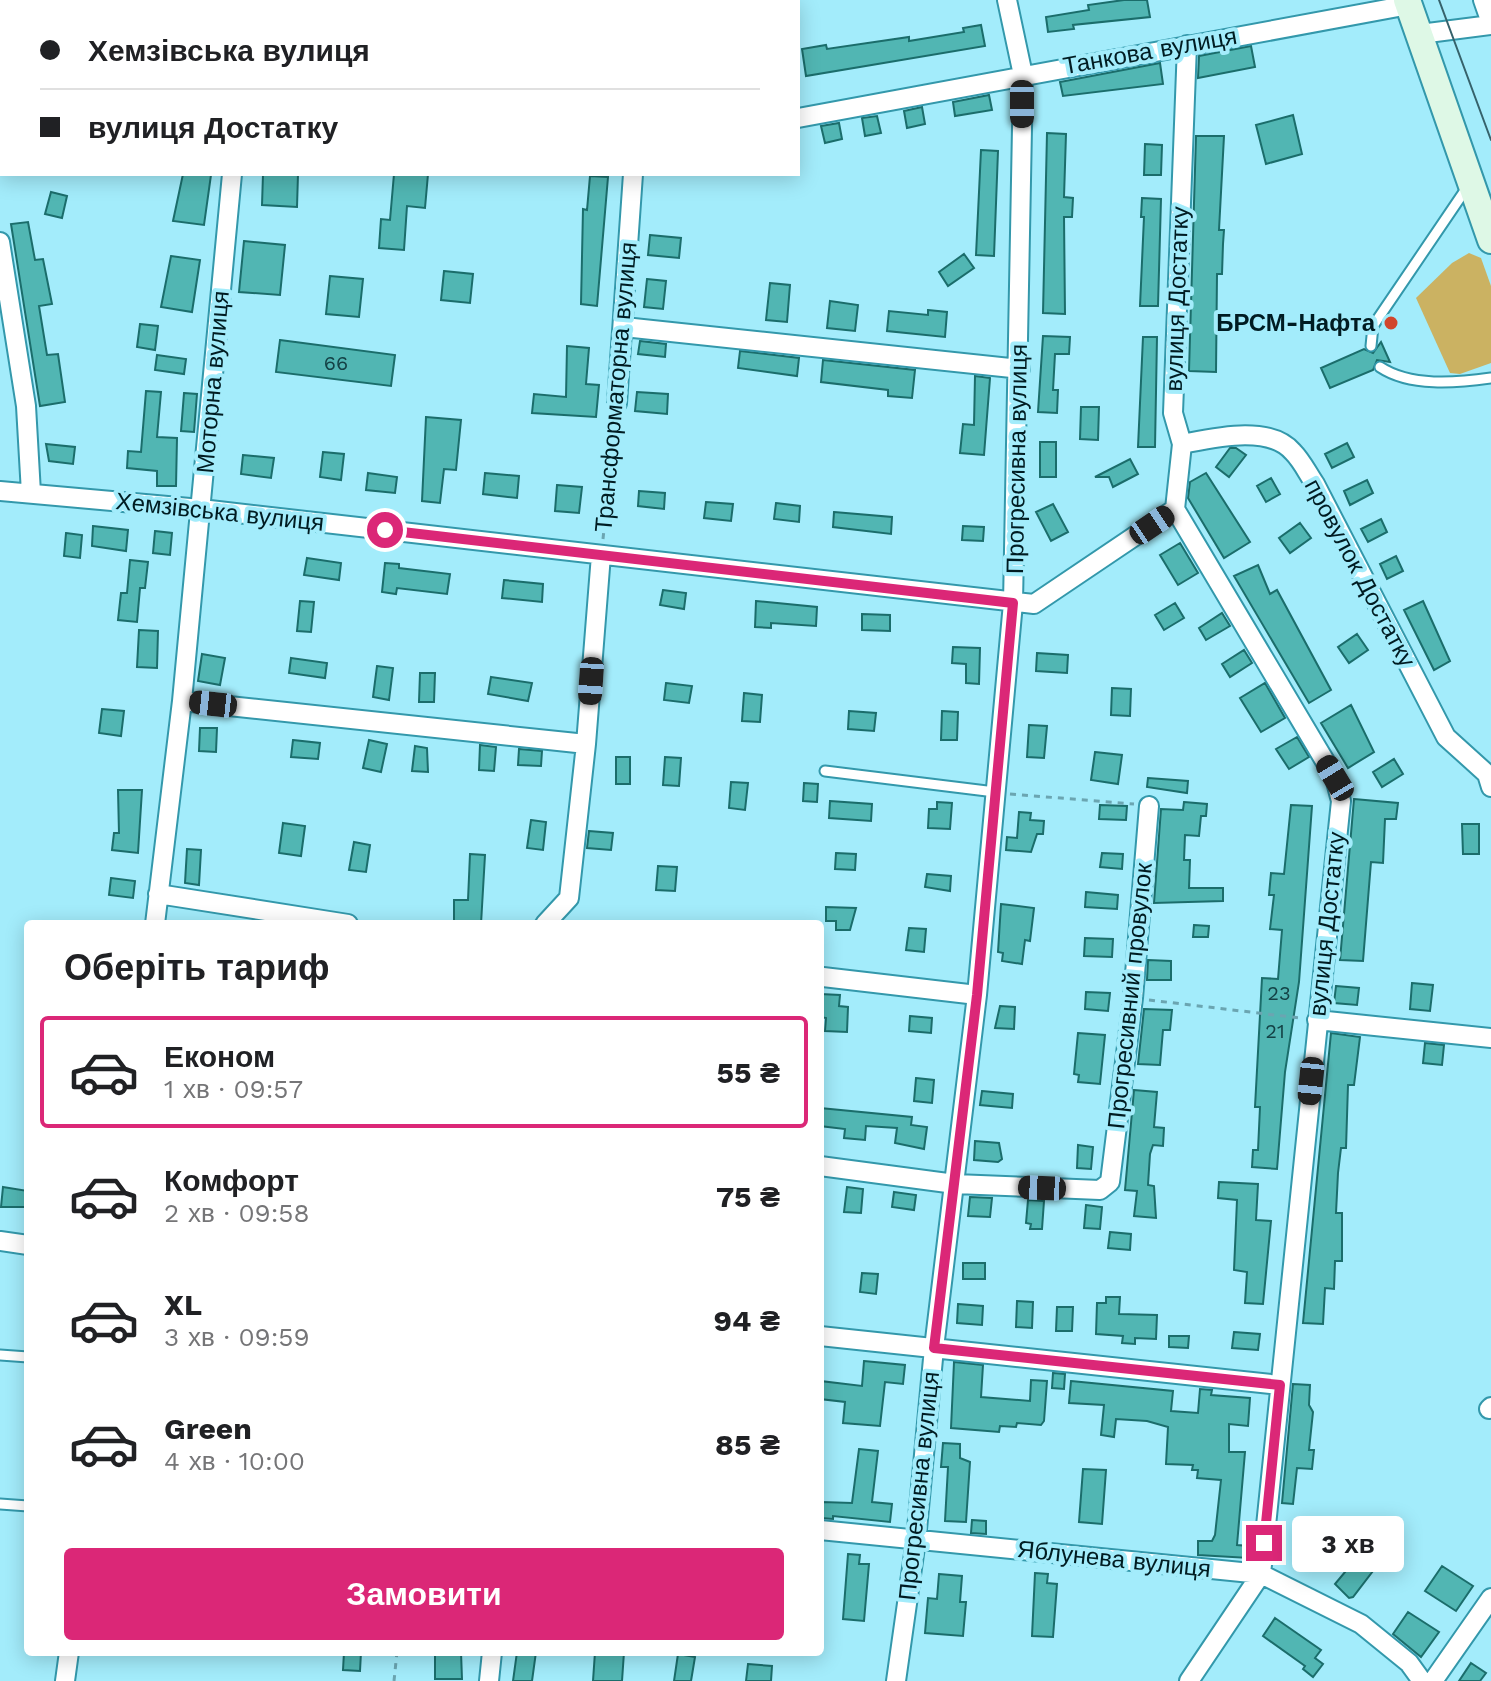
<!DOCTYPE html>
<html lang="uk">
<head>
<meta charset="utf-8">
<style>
  :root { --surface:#fff; --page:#f6f6f6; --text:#202124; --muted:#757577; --line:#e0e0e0; --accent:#db2777 }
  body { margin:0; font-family:"Work Sans",sans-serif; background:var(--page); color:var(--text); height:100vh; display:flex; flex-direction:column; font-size:30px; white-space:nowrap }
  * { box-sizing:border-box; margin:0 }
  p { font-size:26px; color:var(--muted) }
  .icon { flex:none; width:44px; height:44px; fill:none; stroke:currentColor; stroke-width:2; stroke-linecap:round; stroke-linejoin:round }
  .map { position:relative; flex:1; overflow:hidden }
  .side { position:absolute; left:24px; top:920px; width:800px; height:736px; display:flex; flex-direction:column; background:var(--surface); border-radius:8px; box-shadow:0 4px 20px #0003 }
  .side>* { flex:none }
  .guide { position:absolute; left:0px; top:0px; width:800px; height:176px; box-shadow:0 4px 20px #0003; display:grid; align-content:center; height:176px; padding:0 40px; background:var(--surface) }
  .end { position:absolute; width:36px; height:36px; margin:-18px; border:10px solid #db2777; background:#fff; box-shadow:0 0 0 4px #fff }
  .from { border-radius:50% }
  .bubble { position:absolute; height:56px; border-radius:8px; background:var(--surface); box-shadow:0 4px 20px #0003; font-size:26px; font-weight:700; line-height:56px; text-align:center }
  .car { position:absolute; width:24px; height:48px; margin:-24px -12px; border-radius:10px; box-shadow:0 0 6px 2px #0007; background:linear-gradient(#222 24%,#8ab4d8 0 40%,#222 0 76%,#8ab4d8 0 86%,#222 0) }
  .guide b { display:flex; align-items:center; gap:28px; height:76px; font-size:30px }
  .guide b+b { border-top:2px solid var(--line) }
  .guide i { width:20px; height:20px; background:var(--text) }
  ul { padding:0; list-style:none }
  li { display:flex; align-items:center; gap:24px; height:112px; margin:0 16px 12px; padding:0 24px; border:4px solid transparent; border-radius:8px }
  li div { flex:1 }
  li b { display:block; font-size:30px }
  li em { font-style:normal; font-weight:700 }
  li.active { border-color:var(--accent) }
  li>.icon { width:72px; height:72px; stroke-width:1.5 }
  h2 { padding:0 40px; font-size:36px; line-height:96px }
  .primary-button { display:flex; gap:16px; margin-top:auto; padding:16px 40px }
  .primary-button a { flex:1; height:92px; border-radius:8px; background:var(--accent); color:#fff; font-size:32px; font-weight:700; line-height:92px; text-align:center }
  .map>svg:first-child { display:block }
  .green { fill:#cbb262 }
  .building { fill:#51b6b3; stroke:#1b6d6b; stroke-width:2 }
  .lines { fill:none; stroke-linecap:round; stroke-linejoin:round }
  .service-casing { stroke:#3398ab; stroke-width:13 }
  .minor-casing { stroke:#3398ab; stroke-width:22 }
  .secondary-casing { stroke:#3398ab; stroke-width:30 }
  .path { stroke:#6ba5b1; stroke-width:3; stroke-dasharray:6 6; stroke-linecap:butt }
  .service { stroke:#fff; stroke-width:9 }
  .minor { stroke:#fff; stroke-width:18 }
  .secondary { stroke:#def8e6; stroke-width:26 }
  .tram { stroke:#36626b; stroke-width:2 }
  .route { stroke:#db2777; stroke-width:10 }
  .poi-dot { fill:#d1462c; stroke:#a3ecfb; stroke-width:3 }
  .labels { text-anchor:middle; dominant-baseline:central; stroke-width:8; stroke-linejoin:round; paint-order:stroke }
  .number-label { font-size:20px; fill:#144246 }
  .street-label { font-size:24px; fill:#001c22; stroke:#a3ecfb }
  .poi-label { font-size:24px; font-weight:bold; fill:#001c22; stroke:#a3ecfb; text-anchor:end }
</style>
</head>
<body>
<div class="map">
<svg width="1491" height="1681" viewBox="0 0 1491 1681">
  <rect width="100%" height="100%" fill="#a3ecfb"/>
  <!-- green -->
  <path class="green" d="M1469 253 1481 258 1491 286V363L1460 374 1450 373 1416 298 1452 263Z"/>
  <!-- building -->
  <path class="building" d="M1124 0H1147L1150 17 1073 25 1074 29 1048 32 1046 17 1089 10 1088 5Z
    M981 25 985 46 806 76 802 49 826 45 827 49 909 37V41L964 32 963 28Z
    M1251 46 1255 67 1198 78 1199 56Z
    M1160 63 1163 84 1063 96 1060 82Z
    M989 95 992 110 955 116 953 102Z
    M922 107 925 124 907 128 904 111Z
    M1293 115 1302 154 1266 164 1256 125Z
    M877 116 881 133 865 136 862 118Z
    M839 123 842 139 825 143 821 126Z
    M1047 133 1066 134 1064 197 1073 198 1072 217H1064L1065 314 1043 313Z
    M1196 136H1224L1219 230H1224L1223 244 1222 274H1217L1216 372 1189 371Z
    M1145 144 1162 145 1161 175H1144Z
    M981 150 998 151 994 256 976 255Z
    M183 174 211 175 204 225 173 221Z
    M263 174H298L297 207 262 205Z
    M394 174H428L425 208 407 206 404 250 379 248 381 219 390 220Z
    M590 176 608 177 597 306 581 304 583 209 587 210Z
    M51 192 67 196 62 218 45 214Z
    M1142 198 1161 199 1158 306H1140L1144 217H1141Z
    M28 222 35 260 43 259 52 304 39 306 47 355 58 354 65 402 40 406 11 224Z
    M650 235 681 238 679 258 648 255Z
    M244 241 285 245 280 295 239 292Z
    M964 254 974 268 948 286 939 272Z
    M171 256 200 260 192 312 161 307Z
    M444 271 473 274 470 303 441 300Z
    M330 276 363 279 359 317 326 314Z
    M647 279 666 281 663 309 644 307Z
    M770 283 790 285 787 322 766 320Z
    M830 301 858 305 855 331 827 328Z
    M928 310 947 312 945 337 887 331 889 311 928 315Z
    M140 324 158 326 155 350 137 347Z
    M1043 336 1070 337 1069 354H1055L1053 390H1058L1057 413 1038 412Z
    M1143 337H1157L1155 447H1138Z
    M280 340 395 355 391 386 276 372Z
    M640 341 666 344 665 357 638 354Z
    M1381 342 1390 362 1377 360 1373 370 1330 388 1321 368 1364 349 1373 353Z
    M567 346 589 348 586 384 599 385 596 417 532 413 534 394 566 397Z
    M740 351 799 358 797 376 738 368Z
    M157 355 186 359 184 374 155 370Z
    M823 360 915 370 912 398 888 396V390L821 382Z
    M975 376 990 378 984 455 960 453 963 424 974 425Z
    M146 391 161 392 157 437 177 438 176 486H157V471L127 468 128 451 141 452Z
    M637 392 668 394 667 414 635 411Z
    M184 393 197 394 194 432 181 431Z
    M1081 407H1099L1098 440 1080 439Z
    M426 417 461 420 456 470 444 469 440 503 422 501Z
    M1040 442H1056V477H1040Z
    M1347 443 1354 457 1332 468 1325 454Z
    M46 444 75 447 73 464 49 461Z
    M1230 448H1236L1246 455 1229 477 1216 467Z
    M323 452 344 454 341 480 320 477Z
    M243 455 274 458 271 478 241 474Z
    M1130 459 1138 474 1113 487 1109 477H1095Z
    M368 473 397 477 395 493 366 490Z
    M485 473 519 476 517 498 483 494Z
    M1206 473 1250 542 1224 558 1188 498 1190 482Z
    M1271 478 1280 494 1266 502 1257 486Z
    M1367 480 1373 493 1350 505 1344 491Z
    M557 485 582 487 579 513 555 511Z
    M639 491 665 493 664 509 638 506Z
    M706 502 733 504 731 521 704 518Z
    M776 503 800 506 799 522 774 519Z
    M1053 504 1068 532 1051 541 1036 512Z
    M834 512 892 517 891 534 833 527Z
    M1381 519 1387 532 1368 542 1361 529Z
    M1300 523 1311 538 1290 553 1279 538Z
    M93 526 128 530 126 551 92 546Z
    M963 526 984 527 983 541 962 540Z
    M155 531 172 533 170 555 153 553Z
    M66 533 82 535 80 558 64 556Z
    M1180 543 1198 573 1178 585 1160 555Z
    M1396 556 1403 571 1387 579 1380 564Z
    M307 558 341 563 339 580 304 575Z
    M130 560 148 562 145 588H140L137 622 118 620 121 593H127Z
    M385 563 399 564V568L450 574 447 594 397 588 396 594 382 592Z
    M1258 565 1270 594 1277 590 1331 690 1309 703 1234 576Z
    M504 580 543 584 542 602 502 598Z
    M663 590 686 593 684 609 660 605Z
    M300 601 314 602 311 632 297 631Z
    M756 601 817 607 816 626 771 623V628L755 627Z
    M1423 601 1450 661 1434 670 1404 610Z
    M1175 603 1184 618 1164 630 1155 615Z
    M1222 613 1230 626 1206 640 1199 628Z
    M862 614 890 615V631L862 630Z
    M139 630 158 631 157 668 137 667Z
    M1357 634 1368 650 1349 663 1338 647Z
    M953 647 980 648 979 684 966 683V664L952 663Z
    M1244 650 1252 663 1230 677 1222 664Z
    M1037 653 1068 655 1067 673 1036 671Z
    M202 654 225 658 220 685 198 681Z
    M291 658 327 663 325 678 289 673Z
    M377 666 393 668 389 700 373 697Z
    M420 673H435L434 702H419Z
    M491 677 532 683 528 701 488 694Z
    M666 683 692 686 689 703 664 700Z
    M1265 683 1285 718 1261 732 1240 698Z
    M1112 688 1131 689 1130 716 1111 715Z
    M744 693 762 695 760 722 742 721Z
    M1351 705 1374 752 1348 768 1321 723Z
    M102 709 124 711 121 736 99 733Z
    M849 711 876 713 874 731 848 729Z
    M942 711 958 712 957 740H941Z
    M1029 725 1047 726 1044 758 1027 757Z
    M200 728H217L216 752 199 751Z
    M1297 737 1309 757 1289 769 1276 749Z
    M293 740 320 743 318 759 291 757Z
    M369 740 387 744 381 772 363 768Z
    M480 745 496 747 494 771 479 770Z
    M415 746 427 748 428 772 412 771Z
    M519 749 542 751 541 766 518 765Z
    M1095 752 1122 755 1118 784 1091 780Z
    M616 757H630V784H616Z
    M665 757 681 758 679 786 663 785Z
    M1394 759 1403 774 1382 787 1373 772Z
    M1148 778 1188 781 1187 793 1147 787Z
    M731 782 748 783 745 810 729 808Z
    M804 783 818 784 817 802 803 801Z
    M118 790H142L138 853 112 850 114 833H119Z
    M1354 799 1398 803 1396 819H1385L1383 863 1371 862 1363 961 1340 960Z
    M830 801 872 804 871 821 829 818Z
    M937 802 952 803 950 829 928 828 929 809H937Z
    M1184 802 1207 804 1206 816H1201L1199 836 1185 835 1184 860H1190L1189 888H1223V901L1154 903 1161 809 1183 810Z
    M1100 805 1127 806 1126 820 1099 819Z
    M1291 805 1312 806 1299 982 1285 1072 1277 1169 1252 1167 1253 1150H1258L1260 1107H1255L1262 978 1278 979 1282 930 1270 929 1274 895H1269L1271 873 1284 874Z
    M1019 812 1031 813 1030 820 1044 821 1043 834H1037L1031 852 1006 850 1007 837 1017 838Z
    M531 820 546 822 543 850 527 848Z
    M283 823 305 826 301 856 279 853Z
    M1462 824H1479V854H1463Z
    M589 831 613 833 611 850 587 848Z
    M354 842 370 845 366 872 349 870Z
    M187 849 201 850 199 885 185 883Z
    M836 853 856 854 855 870 835 869Z
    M1102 853 1123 854 1122 869 1100 867Z
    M470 854 485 855 481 924H454V900H468Z
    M658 866 677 867 675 891 656 890Z
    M927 874 951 876 950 891 925 887Z
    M111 878 135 881 133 898 109 895Z
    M1086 892 1118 895 1117 909 1085 907Z
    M1001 904 1034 908 1030 941 1025 940 1022 964 1002 961 1003 953 998 952Z
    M826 907 856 908 850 930H836V921H826Z
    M1194 925 1209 926 1208 937H1193Z
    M909 928 926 929 924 952 906 950Z
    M1085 938 1113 939 1112 957 1084 956Z
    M1148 960 1171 961V980H1147Z
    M1412 983 1433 985 1430 1011 1410 1009Z
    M1336 986 1359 988 1357 1005 1334 1003Z
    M1086 992 1110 993 1108 1011 1085 1009Z
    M820 994 840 995 839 1006 848 1007 847 1032 825 1031 826 1018 820 1017Z
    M1000 1006 1015 1007 1014 1029 995 1028Z
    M1144 1009 1172 1010 1170 1030H1163L1160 1065 1138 1064Z
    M910 1016 932 1018 931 1033 909 1031Z
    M1078 1033 1105 1035 1100 1084 1078 1082 1079 1075 1074 1074Z
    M1331 1033 1360 1037 1354 1085H1348L1346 1148H1341L1338 1173 1336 1213H1342V1261H1335L1334 1289 1325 1288 1323 1324 1303 1323Z
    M1425 1043 1444 1045 1442 1065 1423 1063Z
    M916 1078 934 1080 932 1103 914 1101Z
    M1134 1090 1157 1092 1154 1127 1164 1128 1163 1146 1153 1145 1150 1154 1148 1185 1154 1186 1156 1218 1134 1216 1137 1191 1125 1190Z
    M982 1091 1013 1094 1012 1108 980 1105Z
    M820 1108 912 1117 911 1125 927 1127 924 1149 895 1143 897 1128 866 1126 865 1140 844 1138 845 1129 820 1126Z
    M975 1141 999 1143 1002 1159 998 1162 974 1160Z
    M1078 1145 1093 1147 1091 1169 1077 1168Z
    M1219 1182 1258 1184 1256 1220 1271 1221 1263 1304 1245 1303 1247 1272 1234 1270 1237 1200 1218 1198Z
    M3 1187 28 1191V1207H1Z
    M847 1187 863 1189 861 1213 844 1212Z
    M894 1192 916 1195 914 1210 892 1207Z
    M970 1197 992 1198 990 1217 968 1216Z
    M1028 1200 1044 1201 1042 1229H1030L1031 1224 1026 1223Z
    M1086 1205 1102 1207 1100 1229 1084 1228Z
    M1110 1232 1131 1234 1130 1250 1108 1248Z
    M963 1263H985V1279H963Z
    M862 1273 878 1274 876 1294 860 1292Z
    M1106 1297H1120L1119 1314 1157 1315 1156 1339 1135 1338V1344L1122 1343 1123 1336 1096 1334 1097 1303H1106Z
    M1017 1301 1033 1302 1032 1328 1016 1327Z
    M958 1304 983 1306 982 1325 957 1323Z
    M1057 1307H1073L1072 1331H1056Z
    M1234 1332 1260 1334 1258 1350 1232 1348Z
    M1169 1336H1189L1188 1348 1169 1347Z
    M864 1361 905 1365 903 1384 885 1382 880 1426 843 1423 845 1402 820 1399V1381L862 1386Z
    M954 1362 983 1365 981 1397 1030 1401 1031 1380 1047 1381 1044 1421 1041 1425 1017 1423 1016 1427 1000 1426 999 1432 951 1428Z
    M1053 1373 1065 1374 1064 1389 1052 1388Z
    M1071 1381 1173 1391 1171 1411 1198 1413 1200 1389 1212 1390 1211 1395 1250 1398 1248 1426 1229 1424V1452H1245L1237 1545 1250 1546 1249 1558 1198 1555V1541H1212L1215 1535 1221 1480 1197 1478 1198 1470H1192L1193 1465 1166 1464 1168 1427 1147 1421 1116 1419 1114 1437 1101 1435 1104 1405 1069 1403Z
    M1293 1384 1310 1385 1309 1405 1313 1412 1309 1450H1314L1312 1469 1297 1468 1293 1504 1282 1503Z
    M943 1443 960 1444V1458L970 1462 966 1522 945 1521 948 1467H941Z
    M859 1449 878 1451 872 1502 892 1504 890 1522 833 1516V1519L821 1518 822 1502 852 1503Z
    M1083 1469 1106 1470 1102 1524 1079 1522Z
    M972 1520 986 1521V1534L971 1533Z
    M1370 1542 1386 1554 1353 1597 1349 1598 1335 1584Z
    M848 1554 860 1555 859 1564H869L864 1621 843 1619Z
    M1442 1566 1473 1586 1456 1611 1425 1591Z
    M1035 1573 1048 1574 1047 1583 1057 1584 1053 1637 1032 1636Z
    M939 1574 962 1576 960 1602H966L963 1636 925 1633 928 1598 937 1599Z
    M1408 1612 1439 1632 1421 1657 1393 1634Z
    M1275 1618 1321 1650 1315 1658 1323 1664 1313 1677 1303 1669 1305 1666 1263 1636Z
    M344 1652H361L360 1671 343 1670Z
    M435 1652H461L462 1679H435Z
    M517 1652H536L532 1681H513Z
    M595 1652H624L622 1681H593Z
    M678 1654 695 1657 691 1681H674Z
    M1471 1663 1486 1673 1480 1681H1459Z
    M748 1664 772 1666 771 1681H746Z"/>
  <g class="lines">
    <!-- service casing -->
    <g class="service-casing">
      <path id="service" d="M1371 346 1373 326 1468 186
        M1380 367C1410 387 1456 383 1491 378
        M825 771 995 792
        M0 1355 28 1357
        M0 1504 28 1506"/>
    </g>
    <!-- minor casing -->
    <g class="minor-casing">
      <path id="minor" d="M1483 0 1491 23
        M640 2V0
        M1420 34 1491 25
        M1187 45 1173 413 1182 444 1175 509 1335 778 1341 801 1261 1574 1189 1681
        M0 87H2
        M798 118 1409 5
        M0 242 26 406 31 493
        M624 327 1020 369
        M617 403 633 174
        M1182 444C1213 438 1269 424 1293 452 1302 461 1308 474 1315 484L1446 737 1487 774 1491 787
        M0 491 201 509 1034 604 1175 509
        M182 701 586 744
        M158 894 348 924
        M155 924 182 701 232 174
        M545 924 569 898 586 744 601 555
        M823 977 977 995
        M1317 1020 1491 1038
        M820 1166 955 1184 1100 1190 1110 1182 1133 998 1149 806
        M0 1241 28 1245
        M820 1336 1280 1385
        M1489 1409 1491 1407
        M820 1530 1261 1574 1361 1624 1409 1663 1422 1681
        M65 1681 69 1652
        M489 1681 492 1652
        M896 1681 916 1540 934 1348 977 995 1013 603 1023 75 1007 0
        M1433 1681 1491 1598"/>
    </g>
    <!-- secondary casing -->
    <g class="secondary-casing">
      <path id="secondary" d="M1407 0 1491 240"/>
    </g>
    <!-- path -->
    <path class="path" d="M603 539 615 420
      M1010 794 1134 804
      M1149 1000 1300 1018
      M394 1681 397 1652"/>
    <!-- service -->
    <use href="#service" class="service"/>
    <!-- minor -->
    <use href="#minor" class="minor"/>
    <!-- secondary -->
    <use href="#secondary" class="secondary"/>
    <!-- tram -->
    <path class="tram" d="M1439 0 1491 140"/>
  </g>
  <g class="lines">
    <!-- route -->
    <path class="route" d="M385 530 1013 603 977 995 934 1348 1280 1385 1264 1543"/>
  </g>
  <!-- markers -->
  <circle class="poi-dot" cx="1391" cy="323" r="8"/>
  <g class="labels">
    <!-- number labels -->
    <g class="number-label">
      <text x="336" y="363">66</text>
      <text x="1279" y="993">23</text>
      <text x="1275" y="1031">21</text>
    </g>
    <!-- street labels -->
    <g class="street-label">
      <text transform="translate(1150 51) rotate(-10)">Танкова вулиця</text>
      <text transform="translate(1177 299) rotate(-88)">вулиця Достатку</text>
      <text transform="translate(213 382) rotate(-85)">Моторна вулиця</text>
      <text transform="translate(616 387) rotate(-85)">Трансформаторна вулиця</text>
      <text transform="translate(1017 459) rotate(-89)">Прогресивна вулиця</text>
      <text transform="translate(220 512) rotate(6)">Хемзівська вулиця</text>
      <text transform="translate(1360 573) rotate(62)">провулок Достатку</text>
      <text transform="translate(1327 924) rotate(-84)">вулиця Достатку</text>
      <text transform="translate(1130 996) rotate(-84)">Прогресивний провулок</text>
      <text transform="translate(919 1486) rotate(-84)">Прогресивна вулиця</text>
      <text transform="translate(1114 1559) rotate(6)">Яблунева вулиця</text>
    </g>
    <!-- poi labels -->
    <g class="poi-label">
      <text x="1375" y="323">БРСМ-Нафта</text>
    </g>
  </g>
</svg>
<i class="end from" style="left:385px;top:530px"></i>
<i class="end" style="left:1264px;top:1543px"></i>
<div class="bubble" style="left:1292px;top:1516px;width:112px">3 хв</div>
<i class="car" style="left:1022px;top:104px;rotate:180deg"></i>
<i class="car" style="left:1152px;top:525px;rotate:56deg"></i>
<i class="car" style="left:591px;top:681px;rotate:184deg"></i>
<i class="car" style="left:213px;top:704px;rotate:276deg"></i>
<i class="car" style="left:1335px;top:778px;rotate:329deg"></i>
<i class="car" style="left:1311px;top:1081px;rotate:186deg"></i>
<i class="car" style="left:1042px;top:1188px;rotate:272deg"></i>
<div class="guide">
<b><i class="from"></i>Хемзівська вулиця</b>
<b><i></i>вулиця Достатку</b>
</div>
<section class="side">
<h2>Оберіть тариф</h2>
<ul>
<li class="active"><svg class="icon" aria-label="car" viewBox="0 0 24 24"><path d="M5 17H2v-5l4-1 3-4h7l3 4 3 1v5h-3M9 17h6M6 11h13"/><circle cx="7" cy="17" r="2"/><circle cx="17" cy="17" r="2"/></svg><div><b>Економ</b><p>1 хв · 09:57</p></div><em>55 ₴</em></li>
<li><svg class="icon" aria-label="car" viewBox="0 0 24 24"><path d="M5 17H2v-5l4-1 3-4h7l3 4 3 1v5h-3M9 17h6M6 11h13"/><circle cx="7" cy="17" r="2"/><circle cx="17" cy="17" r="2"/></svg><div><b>Комфорт</b><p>2 хв · 09:58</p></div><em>75 ₴</em></li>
<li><svg class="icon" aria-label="car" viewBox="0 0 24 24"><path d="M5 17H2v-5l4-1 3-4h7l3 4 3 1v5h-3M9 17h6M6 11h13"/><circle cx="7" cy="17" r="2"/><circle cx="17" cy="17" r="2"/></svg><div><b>XL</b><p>3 хв · 09:59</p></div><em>94 ₴</em></li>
<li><svg class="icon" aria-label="car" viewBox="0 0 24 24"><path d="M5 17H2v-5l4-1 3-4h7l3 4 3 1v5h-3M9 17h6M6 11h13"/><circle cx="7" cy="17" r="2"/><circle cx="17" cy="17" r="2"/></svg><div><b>Green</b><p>4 хв · 10:00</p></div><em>85 ₴</em></li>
</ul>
<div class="primary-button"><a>Замовити</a></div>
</section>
</div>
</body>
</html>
